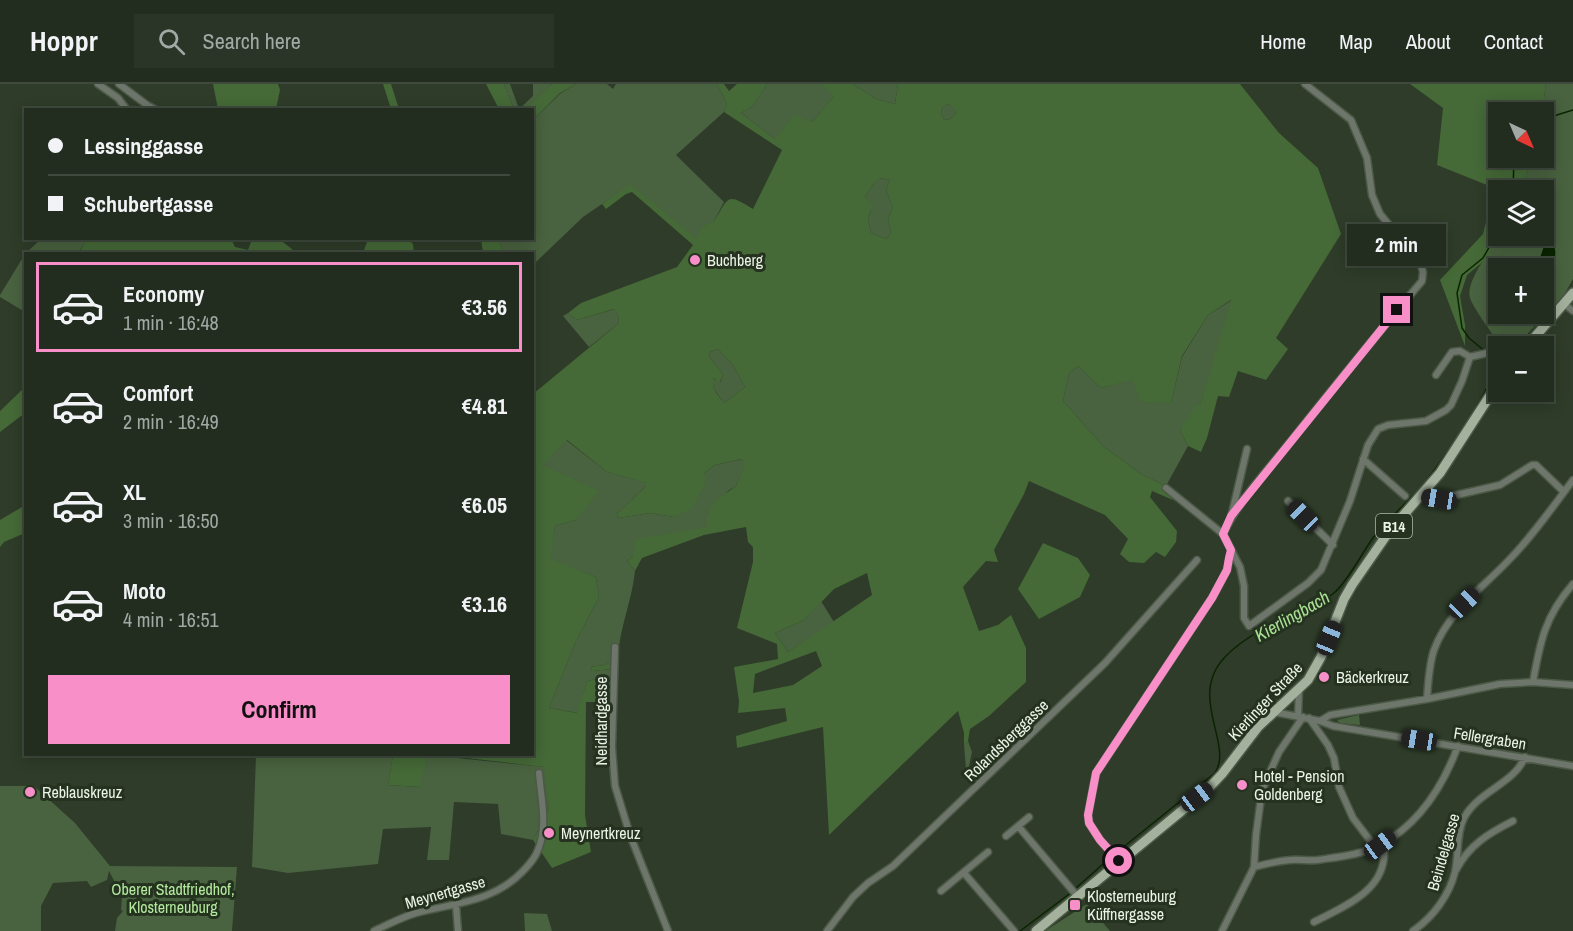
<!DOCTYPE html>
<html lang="en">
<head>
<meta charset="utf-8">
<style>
  :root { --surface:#222d1f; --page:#2a3528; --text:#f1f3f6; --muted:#a2a8a4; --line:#3f493d; --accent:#f98fc9 }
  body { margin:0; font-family:"Archivo Narrow",sans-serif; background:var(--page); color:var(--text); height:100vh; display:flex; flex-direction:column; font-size:22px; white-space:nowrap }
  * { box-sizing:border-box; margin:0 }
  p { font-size:20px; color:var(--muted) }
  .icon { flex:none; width:33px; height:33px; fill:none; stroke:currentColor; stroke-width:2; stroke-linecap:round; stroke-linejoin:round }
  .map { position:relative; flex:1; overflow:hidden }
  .panel { position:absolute; left:24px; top:168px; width:510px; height:504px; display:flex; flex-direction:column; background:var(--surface); border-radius:0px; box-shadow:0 3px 15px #0003,0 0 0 2px var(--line) }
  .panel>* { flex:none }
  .banner { position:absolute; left:24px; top:24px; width:510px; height:132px; border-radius:0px; box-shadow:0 3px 15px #0003,0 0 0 2px var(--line); display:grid; align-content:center; height:132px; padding:0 24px; background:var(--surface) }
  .needle { width:39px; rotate:136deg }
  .fabs { position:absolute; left:1488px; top:18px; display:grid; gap:12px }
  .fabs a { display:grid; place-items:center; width:66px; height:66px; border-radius:0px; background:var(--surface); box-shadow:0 3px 15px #0003,0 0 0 2px var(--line); font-size:30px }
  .end { position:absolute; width:27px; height:27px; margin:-14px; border:8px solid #f98fc9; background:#111; box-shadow:0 0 0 3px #111 }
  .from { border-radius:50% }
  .bubble { position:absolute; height:42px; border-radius:0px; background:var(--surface); box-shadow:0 3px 15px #0003,0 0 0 2px var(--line); font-size:20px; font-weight:700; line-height:42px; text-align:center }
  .car { position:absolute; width:18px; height:36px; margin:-18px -9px; border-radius:8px; box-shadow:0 0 4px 2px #0007; background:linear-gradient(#222 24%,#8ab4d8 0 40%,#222 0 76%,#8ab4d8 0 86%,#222 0) }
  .banner b { display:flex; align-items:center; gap:21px; height:57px; font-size:22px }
  .banner b+b { border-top:2px solid var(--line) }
  .banner i { width:15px; height:15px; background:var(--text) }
  ul { padding:10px 0 0; list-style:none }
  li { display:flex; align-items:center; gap:18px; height:90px; margin:0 12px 9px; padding:0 12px; border:3px solid transparent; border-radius:0px }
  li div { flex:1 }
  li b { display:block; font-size:22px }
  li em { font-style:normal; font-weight:700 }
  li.on { border-color:var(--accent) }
  li>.icon { width:54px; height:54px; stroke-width:1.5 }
  .primary-button { display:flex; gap:12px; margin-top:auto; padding:12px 24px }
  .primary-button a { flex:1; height:69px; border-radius:0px; background:var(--accent); color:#111; font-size:24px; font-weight:700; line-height:69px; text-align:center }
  header { display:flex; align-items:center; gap:36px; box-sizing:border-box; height:84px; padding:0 30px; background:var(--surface); border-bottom:2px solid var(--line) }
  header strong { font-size:28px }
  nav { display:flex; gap:33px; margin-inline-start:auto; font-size:21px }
  .search { width:420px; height:54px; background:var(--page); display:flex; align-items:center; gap:15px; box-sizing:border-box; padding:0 21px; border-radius:0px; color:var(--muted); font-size:22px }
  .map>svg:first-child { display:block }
  .green { fill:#49623f; fill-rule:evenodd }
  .forest { fill:#456937; fill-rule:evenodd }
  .water { fill:#0b2401 }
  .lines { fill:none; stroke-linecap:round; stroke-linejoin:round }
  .stream { stroke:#0b2401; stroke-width:1.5 }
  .minor-casing { stroke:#4c5947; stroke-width:9 }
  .primary-casing { stroke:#4c5947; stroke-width:12 }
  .minor { stroke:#6e756b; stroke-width:6 }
  .primary { stroke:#a3b19d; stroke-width:9 }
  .route { stroke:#f98fc9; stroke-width:8 }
  .poi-dot { fill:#f98fc9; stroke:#24321f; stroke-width:2 }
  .labels { text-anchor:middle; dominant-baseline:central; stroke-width:6; stroke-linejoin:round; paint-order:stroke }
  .shield { fill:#24321f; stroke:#afbaab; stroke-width:1.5 }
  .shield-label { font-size:15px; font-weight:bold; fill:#ebf4e7 }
  .poi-label { font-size:16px; fill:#ebf4e7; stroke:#24321f; text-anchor:start }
  .street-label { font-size:16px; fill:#ebf4e7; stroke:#24321f }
  .park-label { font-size:16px; fill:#b2e99d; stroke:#24321f }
  .water-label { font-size:18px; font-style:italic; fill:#aae195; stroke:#24321f }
</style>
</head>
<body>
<header>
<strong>Hoppr</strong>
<div class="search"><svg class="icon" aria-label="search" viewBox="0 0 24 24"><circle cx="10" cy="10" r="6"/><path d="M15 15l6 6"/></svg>Search here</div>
<nav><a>Home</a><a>Map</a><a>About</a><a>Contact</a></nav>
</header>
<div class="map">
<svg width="1573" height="847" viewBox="0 0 1573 847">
  <rect width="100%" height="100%" fill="#2e3c29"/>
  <!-- green -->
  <path class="green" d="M504 0H510L519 25 533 12V0H552L525 26 514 25Z
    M576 0H607L613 5 616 0H717L727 20 724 28 676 71 724 118 714 137 697 156 630 101 583 133 536 178 533 184 532 170 503 169 499 155 532 154 533 36 561 9Z
    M767 0H821L835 11 812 38 775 55 741 29 753 22Z
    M853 0H898L895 20 876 15Z
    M1546 0H1573V195L1564 211 1516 262H1501C1494 252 1473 224 1470 214 1465 197 1491 166 1500 152H1544V106H1522L1531 74H1544L1542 28ZM1498 184H1544V230H1498Z
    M948 20 955 23 956 29 949 36 944 35 941 29 942 24Z
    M879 94 890 96 886 106 893 123 888 135 891 149 886 155 871 149 868 134 871 126 865 113 873 100Z
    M41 155H87L78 169 26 170 25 228 0 213V211L25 170Z
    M1232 216 1200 322 1180 346 1188 362 1166 402 1141 390 1104 363 1063 317 1069 289 1078 282 1101 304 1132 295 1171 319 1182 273 1208 231Z
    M615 225 618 231 619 239 589 263 563 232 568 229 577 236Z
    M718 265 733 281 745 303 724 319C718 310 711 304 713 294L720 299 723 291 709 272 710 268Z
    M566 356 607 388 647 399 646 402 617 430 618 434 650 429 674 433 704 389 715 381 743 375 746 379 736 402 728 407 707 432V443L633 472 627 477 635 487C632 517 619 545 618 574L604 581 591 583 592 587 612 585V593L587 597 578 629 549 624 576 557 599 513 596 493 550 476 555 442 576 436 542 381Z
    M821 517 834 538 788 568 775 549 804 536Z
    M1359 631 1360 641 1340 639 1337 636Z
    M968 657 972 668 969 682 977 697 974 699 966 685 964 661Z
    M256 671H393L388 701 419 703 428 671 545 683 549 725 533 756 501 750 498 720 454 718 449 776H427L431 743 383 745 378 780 288 789 252 783Z
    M0 702H34L75 739 110 782 237 783 232 847H115L117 834 123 827 121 826 122 812 109 787 107 796 91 803 87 797 53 799 41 822V847H0Z
    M1087 820 1110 847H1045Z
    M524 829 547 830 552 847H525Z"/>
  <!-- forest -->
  <path class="forest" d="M213 0H278L280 6 276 25H218Z
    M383 0H391L399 25H391Z
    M486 0H504L514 25H499Z
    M552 0H576L560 9 533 36 532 26 525 25Z
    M717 0H724L729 7 737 0H767L753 22 741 29 775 55 794 31 812 38 834 12 821 0H853L876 15 895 20 898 0H1240L1279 49 1318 84 1341 150 1276 254 1288 265 1266 296 1238 287 1229 313 1218 312 1207 354 1201 368 1188 362 1180 346 1195 322 1200 321 1231 216 1208 231 1182 272 1171 319 1141 318 1132 296 1101 304 1078 282 1069 289 1063 317 1104 363 1141 390 1166 402 1173 416 1152 407 1150 413 1177 447 1176 458 1165 473 1156 468 1144 479 1129 478 1120 470 1128 455 1105 431 1029 397 1024 410 994 466 998 478 986 477 963 503 979 547 998 541 1011 531 1026 564V598L989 632 970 645 968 657 964 661V649L958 627 829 751 823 643 737 664 736 652 787 637 785 624 738 629 739 617 734 583 778 575 777 560 737 544 753 478V463L748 458 746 443 704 451 642 474 635 487 627 477 633 472 635 455 707 443V432L714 418 736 402 745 379 742 375 715 381 704 389 706 399 692 425 674 433 650 429 618 434 617 430 646 402V399L607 388 567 356 543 381 599 407 576 436 555 442 551 475 596 493 599 513 576 557 549 624 577 629 587 597 612 592V585L592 587 591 583 604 581 618 574 611 618H586L585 731 591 768 552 784 533 756 549 725 544 683 441 671 532 670 533 310 619 239 618 231 614 225 577 236 568 229 581 219 677 183 693 161 632 108 626 110 606 125 602 120 630 100 697 155C700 145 704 140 714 137 729 113 726 108 753 125L782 66 724 28 727 20ZM948 20 954 23 956 29 949 36 944 35 941 29 942 24ZM880 94 890 96 886 106 893 123 888 135 891 149 886 155 871 149 868 134 873 120 865 113 873 100ZM718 265 733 281 745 303 724 319C718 311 710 303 714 294L719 300 723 291 709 272 710 268ZM867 489 872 511 788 568 775 549 804 536 834 505ZM816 567 822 582 793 601 753 609 755 590Z
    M1410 0H1546L1542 28H1498V74H1531L1522 106H1498V152H1500L1485 176 1467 191 1460 212 1465 241V262L1440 196 1483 150 1487 134V101L1437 81 1443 24Z
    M87 154 231 155 235 163 248 166 252 155H279L297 169H79Z
    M368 155H408L413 160 414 169H363Z
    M481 155H499L503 169H483Z
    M25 303V329L0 348V327Z
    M22 423H25V449L4 458 0 463V436Z
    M1043 459 1078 474 1090 491 1080 513 1039 535 1018 505Z
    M393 671H428L420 703 388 701Z"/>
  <!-- water -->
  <path class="water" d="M1547 150C1555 160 1561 174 1547 182L1543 180 1540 174 1544 162 1541 158V154Z"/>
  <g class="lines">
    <!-- stream -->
    <path class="stream" d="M1544 35 1573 26
      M1513 106 1514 74
      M1486 268 1469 254 1462 244 1457 209 1462 191 1483 174 1498 148
      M1116 769 1215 689C1234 660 1187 613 1225 573 1239 558 1267 542 1285 533 1302 525 1319 522 1334 509 1349 496 1361 470 1373 454 1388 434 1408 419 1423 401 1438 383 1489 309 1493 289 1494 283 1491 277 1488 272
      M1076 804 1112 772
      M1020 847 1072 808"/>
    <!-- minor casing -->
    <g class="minor-casing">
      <path id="minor" d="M98 0 118 14 127 26
        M119 0 147 21 156 26
        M1564 220 1573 227
        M1436 291 1452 268 1460 267 1470 273
        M1363 375 1405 412
        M1166 404 1223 450 1240 483 1244 502V534L1249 542 1308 499 1321 486 1350 417 1368 361 1378 345 1388 341 1426 337 1446 326 1451 321 1462 297 1470 273 1496 267 1498 270
        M1421 412 1439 415 1500 401 1532 381H1536L1564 408
        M1288 417 1333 461
        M1232 429 1247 365
        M1223 450C1239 416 1267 387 1291 357 1334 303 1377 250 1422 197L1423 188 1420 178 1380 130 1372 111 1367 74 1351 36 1305 0
        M615 563 612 663 615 702 630 751 668 847
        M1533 598C1540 558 1545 532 1573 500
        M1427 615C1428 599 1429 581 1434 566 1448 528 1480 506 1507 478 1531 454 1552 424 1573 396
        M1274 628 1320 637 1333 642 1573 682
        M1298 632 1299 606
        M1309 634 1328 661 1334 674 1339 703 1353 734 1372 759 1384 765C1387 806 1345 822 1314 838
        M1320 637 1330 631 1427 615 1500 600 1533 598 1573 601
        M1018 742 1078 813
        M1006 752 1029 733
        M1119 777 1100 756 1089 739 1088 731 1096 689 1212 514 1227 486 1231 467
        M1254 783C1266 780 1277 777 1290 776 1299 775 1308 777 1317 776 1338 773 1361 771 1380 761 1418 741 1443 702 1458 662
        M1456 786C1469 761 1489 749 1513 737
        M964 789 1014 847
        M941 807 988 768
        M456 821 458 847
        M374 847C387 841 402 833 416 829 454 819 493 818 522 788 528 782 535 775 538 766 548 742 541 714 539 689
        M827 847 853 813 868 799 893 782 1105 579 1197 476
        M1222 847 1254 783 1256 751 1262 706 1279 668 1303 633
        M1413 847C1433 833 1449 812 1455 788 1459 770 1456 750 1464 734 1478 707 1514 700 1525 673"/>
    </g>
    <!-- primary casing -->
    <g class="primary-casing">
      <path id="primary" d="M1527 262 1573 209
        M1036 847 1207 706 1222 690 1258 643 1308 596 1321 573 1344 515 1352 501 1388 449 1440 389 1498 299"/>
    </g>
    <!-- minor -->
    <use href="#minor" class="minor"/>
    <!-- primary -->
    <use href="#primary" class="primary"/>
  </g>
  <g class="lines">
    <!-- route -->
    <path class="route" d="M1119 777 1100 756 1089 739 1088 731 1096 689 1212 514 1227 486 1229 474 1231 466 1223 450 1231 432 1397 226"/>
  </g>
  <!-- markers -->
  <g class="poi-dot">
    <circle cx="695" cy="176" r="6"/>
    <circle cx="1324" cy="593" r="6"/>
    <circle cx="1242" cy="701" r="6"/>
    <circle cx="30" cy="708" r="6"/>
    <circle cx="549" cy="749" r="6"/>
    <rect x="1069" y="815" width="12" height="12" rx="3"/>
  </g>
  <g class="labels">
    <!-- shield labels -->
    <rect class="shield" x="1376" y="430" width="36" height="24" rx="4.5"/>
    <g class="shield-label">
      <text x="1394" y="442">B14</text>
    </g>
    <!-- poi labels -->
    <g class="poi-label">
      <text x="707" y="176">Buchberg</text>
      <text x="1336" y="593">Bäckerkreuz</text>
      <text x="1254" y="692">Hotel - Pension<tspan x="1254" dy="18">Goldenberg</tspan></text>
      <text x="42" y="708">Reblauskreuz</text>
      <text x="561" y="749">Meynertkreuz</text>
      <text x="1087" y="812">Klosterneuburg<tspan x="1087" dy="18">Küffnergasse</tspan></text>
    </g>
    <!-- street labels -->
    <g class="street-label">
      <text transform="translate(1265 617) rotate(-47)">Kierlinger Straße</text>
      <text transform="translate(601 637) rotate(-90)">Neidhardgasse</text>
      <text transform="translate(1490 654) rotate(9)">Fellergraben</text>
      <text transform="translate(1006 656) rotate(-44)">Rolandsberggasse</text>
      <text transform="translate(1443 768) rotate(-74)">Beindelgasse</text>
      <text transform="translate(445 808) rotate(-16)">Meynertgasse</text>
    </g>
    <!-- park labels -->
    <g class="park-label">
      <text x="173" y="805">Oberer Stadtfriedhof,<tspan x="173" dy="18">Klosterneuburg</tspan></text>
    </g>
    <!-- water labels -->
    <g class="water-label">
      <text transform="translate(1292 532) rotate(-30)">Kierlingbach</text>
    </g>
  </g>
</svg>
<div class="fabs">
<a><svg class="needle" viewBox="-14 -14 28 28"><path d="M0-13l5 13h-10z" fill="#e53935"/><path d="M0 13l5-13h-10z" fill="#a2a8a4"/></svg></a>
<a><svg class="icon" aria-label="layers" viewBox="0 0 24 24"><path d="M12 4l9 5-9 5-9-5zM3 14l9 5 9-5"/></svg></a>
<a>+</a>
<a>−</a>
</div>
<i class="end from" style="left:1119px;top:777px"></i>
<i class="end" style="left:1397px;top:226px"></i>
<div class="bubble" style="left:1347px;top:140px;width:99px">2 min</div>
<i class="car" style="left:1439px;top:415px;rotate:279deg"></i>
<i class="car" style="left:1303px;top:432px;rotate:315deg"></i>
<i class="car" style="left:1464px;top:519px;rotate:46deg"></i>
<i class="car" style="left:1329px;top:554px;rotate:22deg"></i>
<i class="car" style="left:1419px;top:656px;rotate:279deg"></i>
<i class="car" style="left:1197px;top:713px;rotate:53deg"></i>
<i class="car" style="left:1380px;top:761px;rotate:54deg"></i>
<div class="banner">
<b><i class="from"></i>Lessinggasse</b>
<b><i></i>Schubertgasse</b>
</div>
<section class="panel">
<ul>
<li class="on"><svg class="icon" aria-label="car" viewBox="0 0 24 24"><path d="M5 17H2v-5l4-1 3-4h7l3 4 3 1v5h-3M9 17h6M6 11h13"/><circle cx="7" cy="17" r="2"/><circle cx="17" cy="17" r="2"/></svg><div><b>Economy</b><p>1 min · 16:48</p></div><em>€3.56</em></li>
<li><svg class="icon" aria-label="car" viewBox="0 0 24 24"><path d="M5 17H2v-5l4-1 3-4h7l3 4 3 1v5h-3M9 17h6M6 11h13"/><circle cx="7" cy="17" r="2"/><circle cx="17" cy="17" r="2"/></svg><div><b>Comfort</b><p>2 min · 16:49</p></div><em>€4.81</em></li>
<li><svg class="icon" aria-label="car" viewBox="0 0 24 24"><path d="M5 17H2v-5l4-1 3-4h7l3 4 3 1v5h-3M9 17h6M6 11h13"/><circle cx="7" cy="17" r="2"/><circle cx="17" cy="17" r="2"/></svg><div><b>XL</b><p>3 min · 16:50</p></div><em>€6.05</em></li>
<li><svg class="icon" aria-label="car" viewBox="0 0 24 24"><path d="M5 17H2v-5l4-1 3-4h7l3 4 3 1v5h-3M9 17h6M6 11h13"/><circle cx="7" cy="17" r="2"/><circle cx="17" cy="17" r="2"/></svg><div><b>Moto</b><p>4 min · 16:51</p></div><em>€3.16</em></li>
</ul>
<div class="primary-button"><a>Confirm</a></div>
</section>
</div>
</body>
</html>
